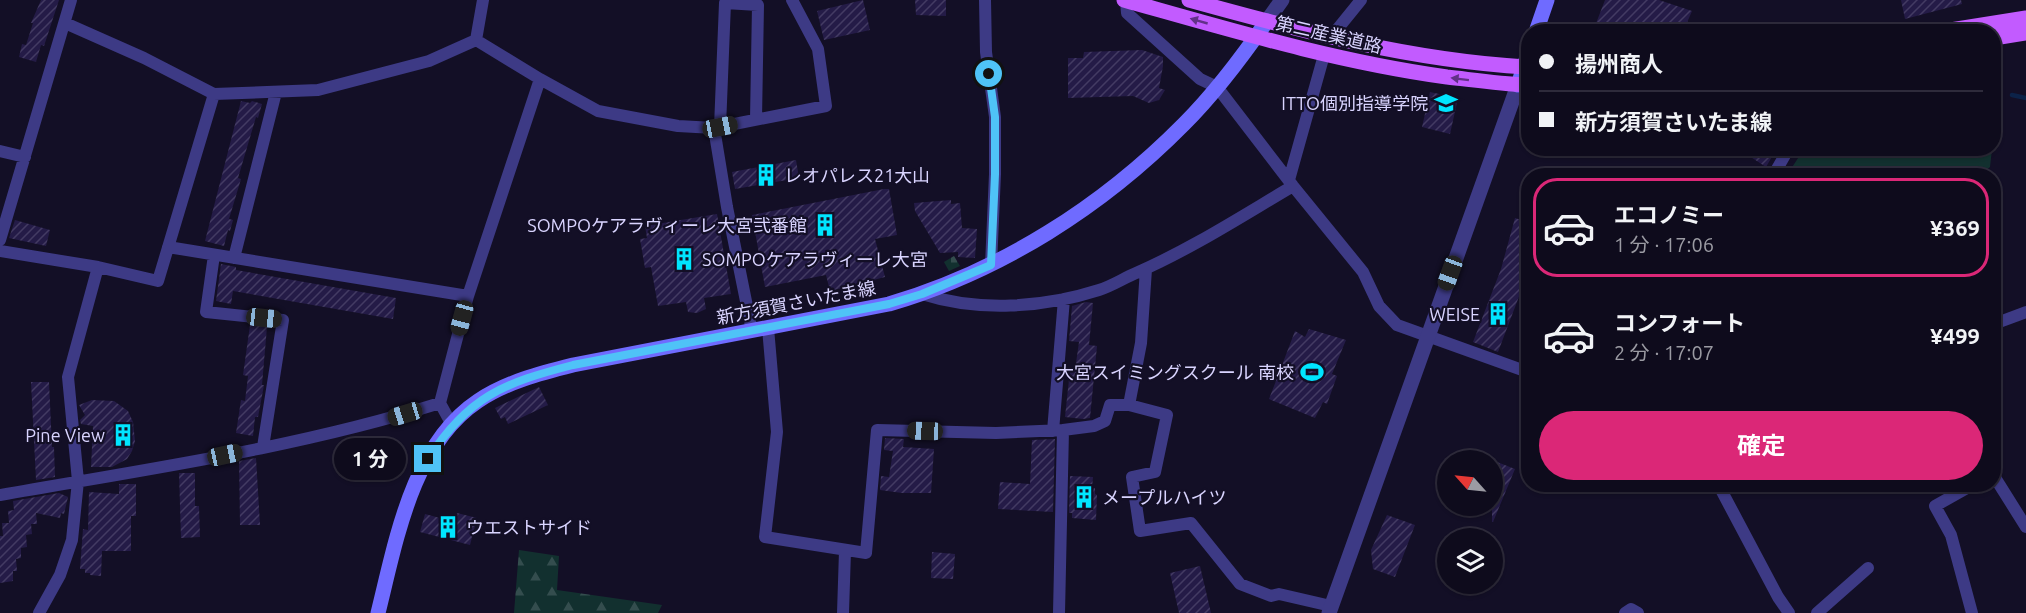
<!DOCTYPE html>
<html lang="ja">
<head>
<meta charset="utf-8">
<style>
  :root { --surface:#0e0b1c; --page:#171425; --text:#f1f3f6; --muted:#9b9ba3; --line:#2e2b3b; --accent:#db2777 }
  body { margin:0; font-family:Ubuntu,"Noto Sans JP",sans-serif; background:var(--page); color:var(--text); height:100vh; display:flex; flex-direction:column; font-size:22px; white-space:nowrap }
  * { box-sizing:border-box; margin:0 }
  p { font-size:20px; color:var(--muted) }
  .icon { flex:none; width:33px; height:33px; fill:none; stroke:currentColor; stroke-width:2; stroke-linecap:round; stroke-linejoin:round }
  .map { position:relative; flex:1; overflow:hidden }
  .sheet { position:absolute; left:1521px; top:168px; width:480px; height:324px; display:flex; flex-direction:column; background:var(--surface); border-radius:24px; box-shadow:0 2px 4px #0004,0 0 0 2px var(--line) }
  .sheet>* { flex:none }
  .guide { position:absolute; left:1521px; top:24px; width:480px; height:132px; border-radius:24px; box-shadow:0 2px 4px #0004,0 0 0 2px var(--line); display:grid; align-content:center; height:132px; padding:0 18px; background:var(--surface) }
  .needle { width:39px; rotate:297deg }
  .fabs { position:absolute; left:1437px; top:450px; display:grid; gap:12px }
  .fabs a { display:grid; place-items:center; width:66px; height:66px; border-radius:50%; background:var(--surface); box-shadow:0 2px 4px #0004,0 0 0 2px var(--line); font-size:30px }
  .end { position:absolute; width:27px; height:27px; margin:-14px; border:8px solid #4fc3f7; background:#111; box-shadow:0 0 0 3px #111 }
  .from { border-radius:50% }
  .bubble { position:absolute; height:42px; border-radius:21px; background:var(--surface); box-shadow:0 2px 4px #0004,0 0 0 2px var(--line); font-size:20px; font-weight:700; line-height:42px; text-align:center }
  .car { position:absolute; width:18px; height:36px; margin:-18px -9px; border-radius:8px; box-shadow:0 0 4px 2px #0007; background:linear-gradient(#222 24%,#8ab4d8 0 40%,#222 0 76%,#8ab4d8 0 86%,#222 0) }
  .guide b { display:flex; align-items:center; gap:21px; height:57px; font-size:22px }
  .guide b+b { border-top:2px solid var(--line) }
  .guide i { width:15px; height:15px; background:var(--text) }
  ul { padding:10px 0 0; list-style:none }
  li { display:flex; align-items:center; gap:18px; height:99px; margin:0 12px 9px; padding:0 6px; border:3px solid transparent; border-radius:24px }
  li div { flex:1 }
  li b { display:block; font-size:22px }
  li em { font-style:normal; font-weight:700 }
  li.selected { border-color:var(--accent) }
  li>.icon { width:54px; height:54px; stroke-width:1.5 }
  .action { display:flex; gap:12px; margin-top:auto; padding:12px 18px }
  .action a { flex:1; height:69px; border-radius:36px; background:var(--accent); color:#fff; font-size:24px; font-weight:700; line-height:69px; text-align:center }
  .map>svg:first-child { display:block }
  .forest { fill:url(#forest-firs) }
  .cemetery { fill:url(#cemetery-stones) }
  .park { fill:#12302f }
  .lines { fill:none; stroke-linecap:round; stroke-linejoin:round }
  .stream { stroke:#0c2248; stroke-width:4.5 }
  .building { fill:url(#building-hatch) }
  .minor { stroke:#3d3a85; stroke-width:12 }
  .tertiary { stroke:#3d3a85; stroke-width:15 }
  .secondary { stroke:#6f6bff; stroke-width:15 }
  .primary { stroke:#c25bff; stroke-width:15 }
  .oneway { fill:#623188 }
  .route { stroke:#4fc3f7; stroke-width:8 }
  .labels { text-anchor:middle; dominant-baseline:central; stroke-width:4.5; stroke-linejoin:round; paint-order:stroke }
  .street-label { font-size:18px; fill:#d9d4ff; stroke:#130f26 }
  .poi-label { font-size:18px; fill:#d9d4ff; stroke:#130f26; text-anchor:end }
</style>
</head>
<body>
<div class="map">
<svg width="2026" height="613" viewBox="0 0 2026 613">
  <defs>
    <pattern id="forest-firs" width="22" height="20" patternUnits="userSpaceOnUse" patternTransform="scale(1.5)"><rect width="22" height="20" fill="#12302f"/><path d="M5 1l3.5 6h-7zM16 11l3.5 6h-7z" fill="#344d4e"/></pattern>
    <pattern id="cemetery-stones" width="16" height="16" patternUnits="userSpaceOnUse" patternTransform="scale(1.5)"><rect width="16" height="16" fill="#12302f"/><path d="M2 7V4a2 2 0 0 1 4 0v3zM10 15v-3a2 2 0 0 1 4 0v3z" fill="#344d4e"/></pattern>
    <pattern id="building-hatch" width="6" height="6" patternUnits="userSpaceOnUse" patternTransform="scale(1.5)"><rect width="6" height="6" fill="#241b47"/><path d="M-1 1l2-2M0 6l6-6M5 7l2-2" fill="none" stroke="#433b63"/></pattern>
  </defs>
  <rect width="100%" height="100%" fill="#130f26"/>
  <!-- forest -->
  <path class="forest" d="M519 550 559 556 557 590 662 605 658 613H514Z"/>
  <!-- cemetery -->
  <path class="cemetery" d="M954 256 960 266 949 271 944 262Z"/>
  <!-- park -->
  <path class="park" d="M1804 149V148L1992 149 1990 167 1980 175H1787Z"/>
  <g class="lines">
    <!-- stream -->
    <path class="stream" d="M2012 95 2026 98"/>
  </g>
  <!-- building -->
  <path class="building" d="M41 0H59L44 46 41 45 36 62 19 57 22 44 26 45 33 23H31Z
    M863 0 870 30 824 40 817 11Z
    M915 0H946V16L916 15Z
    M1605 0H1659L1692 11 1683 32H1611L1595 26Z
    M1901 0H1961L1962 4 1905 19Z
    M1142 50 1163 57V66L1159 88 1165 90 1159 100 1149 103 1133 96 1068 98V58H1083L1084 52Z
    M1430 92 1458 98 1450 134 1422 127Z
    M241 101 250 103 252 101 262 104 258 118 256 117 238 178 241 179 229 219 233 220 230 231 228 230 224 246 205 241Z
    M1737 148H1777L1766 167Z
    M796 160 799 178 735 189 732 172Z
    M884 189H889L897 235 875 239 885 277 830 291 826 275 765 287 752 215Z
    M951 200V204L960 203 962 228 977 229 975 258 958 257V252L940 253 915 211 914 203Z
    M717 214 731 294 704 298 706 309 697 313 688 312 686 302 658 306 651 267 645 268 640 239 647 238 645 226Z
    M1515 218 1528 222V253L1519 284 1523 286 1498 352 1473 342 1501 269Z
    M15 220 50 230 46 246 9 238Z
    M221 264 236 267V270L396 298 393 319 233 291 231 304 216 301Z
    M775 299 778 311 758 316 755 304Z
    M1086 302 1093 303 1089 345 1097 346 1090 418 1083 419 1065 417 1070 370H1075L1079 342 1069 341 1072 306Z
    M250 325 267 327 262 385H264L258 417H255L253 436 236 433 241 400 245 401 248 376 243 375Z
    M1309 329 1346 340 1332 374 1337 376 1327 404 1323 402 1315 418 1269 399 1295 331 1305 337Z
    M31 382H49L52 447H54L55 477 36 480Z
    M539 387 548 405 508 424 505 417 501 419 495 408Z
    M92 400 114 401 128 411 133 422 135 441 132 451 127 459 112 467H91L93 426 81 424 80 420 85 415 79 405Z
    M885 438 904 439 903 447 934 449 931 493H902L880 490 881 476 889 477 893 451 884 450Z
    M1055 439 1053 512 998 509 1000 482 1030 484 1032 440Z
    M256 458 260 525H240L239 461Z
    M1492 460 1515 469 1493 522H1492Z
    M179 473H195V506H199L200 537 181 538Z
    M1070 476 1093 477 1092 488H1095V494L1097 495 1096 520 1072 518V513H1069Z
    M119 484H136V516H131V551H102L101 576 90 575V573H85V569H80L83 529 88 530 89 492 119 494Z
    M59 493 68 497 64 514 61 513 60 518 36 513 37 524H31L32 534 26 535 27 547 21 548V558L16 559 17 571H13V581L0 583V536H3L2 523H9L8 511 14 510 13 501Z
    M457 513 477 518 470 545 420 532 425 514 455 522Z
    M1387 515 1415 525 1395 577 1373 569 1371 550Z
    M932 552 955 554 953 579 931 578Z
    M1200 566 1211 613H1179L1170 573Z"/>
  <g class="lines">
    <!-- minor -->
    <path class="minor" d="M985 0 986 52 995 117V174L991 265
      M1126 1 1127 13 1200 79 1217 87 1293 186 1363 272 1379 306 1397 325 1528 372
      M65 23 144 58 214 94 318 90 429 61 476 40
      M1331 37 1361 0
      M476 40 540 79 598 111 678 126 714 128 727 207 752 331
      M476 40 483 0
      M720 127 725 3 758 5 756 119
      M714 128 826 106 818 49 792 0
      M0 151 25 157
      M1773 176 1789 148
      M1289 180 1324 55
      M0 240 71 0
      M168 247 468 296
      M0 251 98 267 158 281 214 94
      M214 255 206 312 283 320 263 447
      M234 258 276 92
      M922 294C978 312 1043 308 1099 290 1112 286 1124 278 1136 273 1191 249 1242 216 1293 186
      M1994 324 2026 312
      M768 328 777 432 765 537 866 553 877 430 996 433 1063 430 1059 613
      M1129 405 1141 343 1146 269
      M452 425 440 403 468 296 540 79
      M1063 430 1094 426 1105 421 1110 405H1129L1167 415 1155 472 1132 477 1140 531 1191 523 1240 584 1271 596 1279 594 1331 606
      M1053 431 1064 299
      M1994 476 2026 527
      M1718 484 1778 597 1789 613
      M0 495C147 469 297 448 440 403
      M39 613 60 575 72 540 78 481 68 377 98 267
      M843 613 845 551
      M1625 613 1631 609 1638 613
      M1817 613 1868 568
      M1972 613 1951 535 1935 506 1974 484"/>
    <!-- tertiary -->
    <path class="tertiary" d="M1267 21 1282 0
      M1329 613 1518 85"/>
    <!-- secondary -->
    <path class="secondary" d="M1536 32 1547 0
      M1518 85 1528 54
      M378 613C396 541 412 445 478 401 506 382 541 373 573 365L889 304C1001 271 1102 207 1184 124 1215 93 1242 57 1267 21"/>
    <!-- primary -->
    <path class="primary" d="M1124 0C1231 30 1337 62 1447 77 1474 80 1501 84 1528 85
      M1189 0C1301 31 1413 61 1528 67
      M1938 32 2026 18
      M1994 38 2026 33"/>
  </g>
  <!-- one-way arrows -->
  <defs><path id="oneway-solid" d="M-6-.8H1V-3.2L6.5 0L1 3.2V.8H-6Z" transform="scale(1.5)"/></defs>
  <g class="oneway">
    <use href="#oneway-solid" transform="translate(1199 21) rotate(-164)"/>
    <use href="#oneway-solid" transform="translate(1460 79) rotate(-173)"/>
  </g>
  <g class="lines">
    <!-- route -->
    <path class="route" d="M428 459C468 397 503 383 573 365L889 304 922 294 991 265 995 174V117L989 74"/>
  </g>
  <!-- icons -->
  <defs>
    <g id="school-bare" transform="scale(1.8)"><path d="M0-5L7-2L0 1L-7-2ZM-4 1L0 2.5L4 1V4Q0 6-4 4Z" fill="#00e5ff" stroke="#130f26" stroke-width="2.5" paint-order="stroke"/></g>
    <g id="building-bare" transform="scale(1.8)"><path d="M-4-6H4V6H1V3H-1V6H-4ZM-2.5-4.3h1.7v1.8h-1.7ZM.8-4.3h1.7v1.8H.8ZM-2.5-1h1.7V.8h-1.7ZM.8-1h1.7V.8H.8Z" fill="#00e5ff" stroke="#130f26" stroke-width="2.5" paint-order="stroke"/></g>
    <g id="stadium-bare" transform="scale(1.8)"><path d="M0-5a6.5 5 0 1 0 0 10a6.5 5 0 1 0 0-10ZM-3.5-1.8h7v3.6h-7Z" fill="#00e5ff" stroke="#130f26" stroke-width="2.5" paint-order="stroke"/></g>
  </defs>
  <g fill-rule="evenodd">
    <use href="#school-bare" x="1446" y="103"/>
    <use href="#building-bare" x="766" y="175"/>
    <use href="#building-bare" x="825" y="225"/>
    <use href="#building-bare" x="684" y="259"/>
    <use href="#building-bare" x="1498" y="314"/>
    <use href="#stadium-bare" x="1312" y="372"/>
    <use href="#building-bare" x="123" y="435"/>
    <use href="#building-bare" x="1084" y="497"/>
    <use href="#building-bare" x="448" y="527"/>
  </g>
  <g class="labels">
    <!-- street labels -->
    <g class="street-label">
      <text transform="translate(1329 34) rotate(13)">第二産業道路</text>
      <text transform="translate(796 302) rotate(-11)">新方須賀さいたま線</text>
    </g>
    <!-- poi labels -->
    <g class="poi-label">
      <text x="1428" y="103">ITTO個別指導学院</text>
      <text x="784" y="175" text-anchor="start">レオパレス21大山</text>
      <text x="807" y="225">SOMPOケアラヴィーレ大宮弐番館</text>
      <text x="702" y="259" text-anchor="start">SOMPOケアラヴィーレ大宮</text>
      <text x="1480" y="314">WEISE</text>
      <text x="1294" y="372">大宮スイミングスクール 南校</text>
      <text x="105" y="435">Pine View</text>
      <text x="1102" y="497" text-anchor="start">メープルハイツ</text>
      <text x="466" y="527" text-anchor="start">ウエストサイド</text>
    </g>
  </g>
</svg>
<div class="fabs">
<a><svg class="needle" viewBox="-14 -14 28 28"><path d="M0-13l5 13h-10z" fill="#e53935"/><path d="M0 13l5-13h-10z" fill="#9b9ba3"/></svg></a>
<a><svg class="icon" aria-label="layers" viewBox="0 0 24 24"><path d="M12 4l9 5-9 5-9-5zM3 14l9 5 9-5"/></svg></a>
</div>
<i class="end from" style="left:989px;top:74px"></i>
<i class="end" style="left:428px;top:459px"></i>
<div class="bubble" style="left:334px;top:438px;width:72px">1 分</div>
<i class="car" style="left:720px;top:127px;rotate:79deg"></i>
<i class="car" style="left:1450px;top:273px;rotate:200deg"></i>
<i class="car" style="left:264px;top:318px;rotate:96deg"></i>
<i class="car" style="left:462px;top:318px;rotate:195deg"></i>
<i class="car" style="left:405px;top:414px;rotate:253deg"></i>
<i class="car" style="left:925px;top:431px;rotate:272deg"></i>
<i class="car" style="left:225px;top:455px;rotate:78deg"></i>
<div class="guide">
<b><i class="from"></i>揚州商人</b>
<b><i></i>新方須賀さいたま線</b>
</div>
<section class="sheet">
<ul>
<li class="selected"><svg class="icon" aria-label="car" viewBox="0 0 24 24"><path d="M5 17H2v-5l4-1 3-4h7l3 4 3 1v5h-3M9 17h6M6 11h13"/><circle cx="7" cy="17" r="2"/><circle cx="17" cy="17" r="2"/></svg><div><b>エコノミー</b><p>1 分 · 17:06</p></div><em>¥369</em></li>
<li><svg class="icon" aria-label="car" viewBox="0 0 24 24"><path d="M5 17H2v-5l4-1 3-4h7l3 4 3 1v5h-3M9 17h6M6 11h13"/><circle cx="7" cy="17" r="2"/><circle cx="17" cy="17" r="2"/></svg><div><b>コンフォート</b><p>2 分 · 17:07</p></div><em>¥499</em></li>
</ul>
<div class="action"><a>確定</a></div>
</section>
</div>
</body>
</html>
